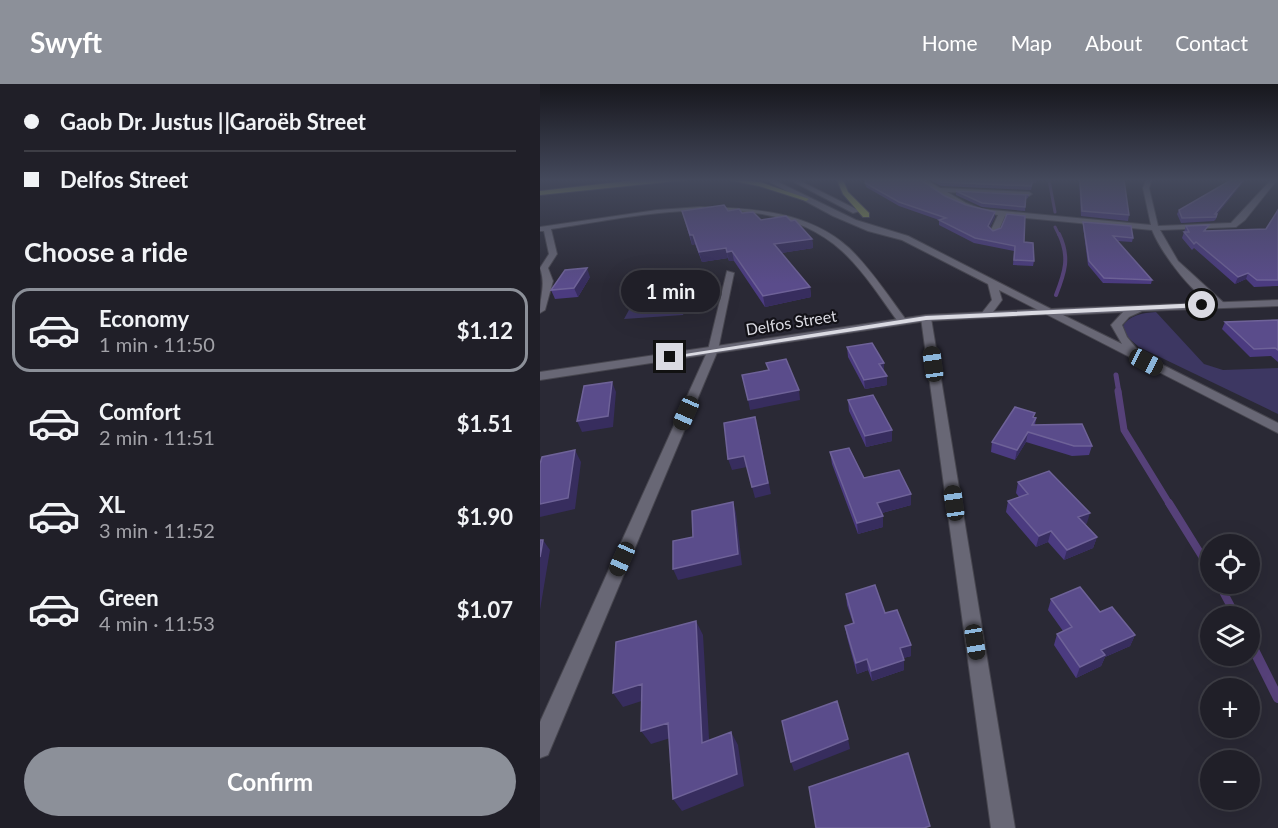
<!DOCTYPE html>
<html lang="en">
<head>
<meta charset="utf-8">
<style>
  :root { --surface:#201f28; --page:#2d2c34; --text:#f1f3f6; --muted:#a2a2a8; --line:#3d3d45; --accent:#8c9099 }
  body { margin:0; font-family:Lato,sans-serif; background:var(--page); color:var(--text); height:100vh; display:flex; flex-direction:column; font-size:22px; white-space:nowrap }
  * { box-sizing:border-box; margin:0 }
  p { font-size:20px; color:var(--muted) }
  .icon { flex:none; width:33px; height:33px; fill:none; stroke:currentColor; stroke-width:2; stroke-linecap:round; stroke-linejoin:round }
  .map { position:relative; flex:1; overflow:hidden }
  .details { display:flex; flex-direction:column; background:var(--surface); width:540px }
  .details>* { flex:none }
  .banner { display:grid; align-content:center; height:132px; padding:0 24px; background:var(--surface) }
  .buttons { position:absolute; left:660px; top:450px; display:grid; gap:12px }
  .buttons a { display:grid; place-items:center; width:60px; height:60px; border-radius:50%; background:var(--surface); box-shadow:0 6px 24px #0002,0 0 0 2px var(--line); font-size:30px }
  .end { position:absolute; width:27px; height:27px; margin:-14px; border:8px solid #dadae2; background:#111; box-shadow:0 0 0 3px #111 }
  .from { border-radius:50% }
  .bubble { position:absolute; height:42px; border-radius:21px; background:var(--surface); box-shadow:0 6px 24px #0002,0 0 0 2px var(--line); font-size:20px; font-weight:700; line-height:42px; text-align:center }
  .car { position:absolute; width:18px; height:36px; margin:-18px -9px; border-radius:8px; box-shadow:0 0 4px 2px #0007; background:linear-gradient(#222 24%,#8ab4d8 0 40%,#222 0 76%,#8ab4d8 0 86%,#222 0) }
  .banner b { display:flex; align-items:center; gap:21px; height:57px; font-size:22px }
  .banner b+b { border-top:2px solid var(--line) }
  .banner i { width:15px; height:15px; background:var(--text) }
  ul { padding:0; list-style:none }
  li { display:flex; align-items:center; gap:18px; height:84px; margin:0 12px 9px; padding:0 12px; border:3px solid transparent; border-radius:18px }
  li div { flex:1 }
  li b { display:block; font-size:22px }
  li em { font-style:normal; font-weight:700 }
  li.selected { border-color:var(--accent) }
  li>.icon { width:54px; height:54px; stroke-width:1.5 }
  h2 { padding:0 24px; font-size:27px; line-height:72px }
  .button { display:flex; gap:12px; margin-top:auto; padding:12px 24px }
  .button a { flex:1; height:69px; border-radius:36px; background:var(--accent); color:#fff; font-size:24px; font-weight:700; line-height:69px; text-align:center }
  header { display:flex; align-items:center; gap:36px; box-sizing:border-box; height:84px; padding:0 30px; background:var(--accent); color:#fff }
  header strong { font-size:28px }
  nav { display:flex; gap:33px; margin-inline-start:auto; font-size:21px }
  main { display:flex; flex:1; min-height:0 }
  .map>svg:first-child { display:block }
  .green { fill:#3d3762 }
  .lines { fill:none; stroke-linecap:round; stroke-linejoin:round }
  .stream-far5 { stroke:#564179; stroke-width:3 }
  .stream-far4 { stroke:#564179; stroke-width:4 }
  .stream-far3 { stroke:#564179; stroke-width:5 }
  .stream-far2 { stroke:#564179; stroke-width:7 }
  .stream-far1 { stroke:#564179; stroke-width:8 }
  .stream { stroke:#564179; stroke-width:10 }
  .lane-casing { stroke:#47464f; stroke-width:2 }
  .street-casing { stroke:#47464f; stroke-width:2 }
  .secondary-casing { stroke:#47464f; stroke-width:2 }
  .primary-casing { stroke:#47464f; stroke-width:2 }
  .lane { fill:#686775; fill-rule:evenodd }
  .street { fill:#686775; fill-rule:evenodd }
  .secondary { fill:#686775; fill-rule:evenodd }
  .primary { fill:#89964c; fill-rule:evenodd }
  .wall { fill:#4b3b80 }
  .shaded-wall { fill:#372d5e }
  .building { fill:#5a4c8b; stroke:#6e6298; stroke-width:1.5 }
  .route { fill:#dadae2 }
  .labels { text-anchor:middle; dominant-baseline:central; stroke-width:4.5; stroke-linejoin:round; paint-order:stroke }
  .far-street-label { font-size:16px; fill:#dadae2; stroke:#131218 }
</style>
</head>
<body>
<header>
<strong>Swyft</strong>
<nav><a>Home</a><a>Map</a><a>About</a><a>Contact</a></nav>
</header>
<main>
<section class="details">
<div class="banner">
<b><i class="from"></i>Gaob Dr. Justus ǁGaroëb Street</b>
<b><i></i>Delfos Street</b>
</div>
<h2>Choose a ride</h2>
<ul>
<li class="selected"><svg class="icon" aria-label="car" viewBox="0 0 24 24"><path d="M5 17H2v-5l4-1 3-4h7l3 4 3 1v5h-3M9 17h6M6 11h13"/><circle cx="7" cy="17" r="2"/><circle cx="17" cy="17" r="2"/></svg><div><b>Economy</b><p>1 min · 11:50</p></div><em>$1.12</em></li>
<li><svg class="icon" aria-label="car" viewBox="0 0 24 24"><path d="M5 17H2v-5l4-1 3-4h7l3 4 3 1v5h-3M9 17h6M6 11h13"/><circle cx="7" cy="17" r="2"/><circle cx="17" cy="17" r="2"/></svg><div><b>Comfort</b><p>2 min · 11:51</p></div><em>$1.51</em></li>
<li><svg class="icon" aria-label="car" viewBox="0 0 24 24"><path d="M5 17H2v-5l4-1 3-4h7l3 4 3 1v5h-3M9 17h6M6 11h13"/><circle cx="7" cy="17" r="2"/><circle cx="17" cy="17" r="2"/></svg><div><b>XL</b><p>3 min · 11:52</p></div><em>$1.90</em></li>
<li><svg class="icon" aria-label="car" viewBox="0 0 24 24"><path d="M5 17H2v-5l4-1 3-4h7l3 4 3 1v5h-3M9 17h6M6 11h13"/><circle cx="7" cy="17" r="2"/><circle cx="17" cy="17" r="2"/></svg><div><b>Green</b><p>4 min · 11:53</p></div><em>$1.07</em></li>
</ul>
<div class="button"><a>Confirm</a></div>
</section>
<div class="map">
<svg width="738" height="744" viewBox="0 0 738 744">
  <rect width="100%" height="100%" fill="#2a2935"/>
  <!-- green -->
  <path class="green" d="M157 186 154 195 101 198 106 189Z
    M151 202 148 212 93 215 98 206Z
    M147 220 143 231 84 235 90 224Z
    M616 228 664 280 683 286 738 284V330L599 263 585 251 582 244C588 231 603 229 616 228Z"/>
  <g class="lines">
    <!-- stream-far5 -->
    <path class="stream-far5" d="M509 96 515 128
      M515 143 519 151"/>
    <!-- stream-far4 -->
    <path class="stream-far4" d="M516 211C525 188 530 173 519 150"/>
    <!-- stream-far3 -->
    <path class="stream-far3" d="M576 291 579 309"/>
    <!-- stream-far2 -->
    <path class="stream-far2" d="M578 307 584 346 630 421"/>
    <!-- stream-far1 -->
    <path class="stream-far1" d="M629 419 670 485
      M679 500 696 532
      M710 559 712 563"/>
    <!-- stream -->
    <path class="stream" d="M712 562 738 614"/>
    <!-- lane casing -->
    <g class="lane-casing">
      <path id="lane" d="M160 123C212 124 268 127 309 164 331 185 349 213 367 237L359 239C341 215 324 187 302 167 230 100 98 132 11 145L17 170 8 184 13 197 5 226 0 229C0 211 6 201 0 184L9 170 4 147H0V143L117 126Z
        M187 187 194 189 178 266 8 671 0 674V638L168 266Z
        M386 231 391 234 475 744H451L381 234Z"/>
    </g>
    <!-- street casing -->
    <g class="street-casing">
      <path id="street" d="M379 96H386L400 104 489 108 492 110 489 112 407 108 426 119 441 125 611 141 603 104 606 96H612L609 104 618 142 691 139 731 96H737L705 136 696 143 620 146 638 177 684 219V223L680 224C655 215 622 170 612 146L465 132 458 148 454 150 450 148 458 131C429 128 401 115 379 96Z
        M508 225 512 226V230L386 237 0 296V288L386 231Z"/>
    </g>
    <!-- secondary casing -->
    <g class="secondary-casing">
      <path id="secondary" d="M226 96H234L316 136 368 152 511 225 738 216V222L602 227 589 233 582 241 587 253 601 270 738 339V349L459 206 462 216 450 232H442L441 230 452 216 448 200 362 156 328 147 293 132ZM583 228 571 241 582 260 523 231Z
        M250 96H258L320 127 313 129Z"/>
    </g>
    <!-- primary casing -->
    <g class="primary-casing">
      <path id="primary" d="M96 96H145L0 111V107Z
        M189 96 220 98 269 115 266 117 219 102Z
        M297 96H303L308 108 329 129V133H323L303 110Z"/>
    </g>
    <!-- lane -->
    <use href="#lane" class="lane"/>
    <!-- street -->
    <use href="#street" class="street"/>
    <!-- secondary -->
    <use href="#secondary" class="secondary"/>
    <!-- primary -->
    <use href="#primary" class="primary"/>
  </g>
  <!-- wall -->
  <path class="wall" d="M390 96H497L496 99H493L491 106 401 102Z
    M539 96H584L589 131 588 137 541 132Z
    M705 96 677 130 676 135 674 137 641 139 637 130 639 126Z
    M325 99 386 100 405 112 426 121 455 128V133L450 143 453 147 484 158 494 177 493 182 473 181 474 167 434 159 399 141V136L359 122 326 103Z
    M416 107 489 111 488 114 486 115 485 127 442 123 416 111Z
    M738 126V202L714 203 706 195 695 200 654 164 652 166 642 154 646 142 667 147 726 145Z
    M142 127H188L202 129 272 155 273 164 241 169 270 203 271 213 225 223 194 177H189L188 174 162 178 155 160 152 161Z
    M543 138 593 154 592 158 577 157 612 196 611 200 563 199 548 181 543 142Z
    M50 193 38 213 15 215 11 206Z
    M738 236V278L731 272 710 273 682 245 685 238Z
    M307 263 344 279V288L347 301 325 305 308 273Z
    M308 316 352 357 326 363 309 327Z
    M495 333 496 334 495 341 552 362 549 371 532 372 486 358 475 376 451 368 452 358Z
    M290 368 324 394 371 410V421L342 429 343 432V443L318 450 292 380Z
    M478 398 547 439 545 440 557 453 553 464 524 476 508 458 496 463 466 428 468 417 479 413 476 409Z
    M306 510 345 529 371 561V572L363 574 364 586 332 597 328 586 317 590 307 553 305 542 313 539 307 521Z
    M511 515 560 528 595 551 590 562 565 573 561 582 536 594 514 561 517 550 523 547 508 526Z"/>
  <!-- shaded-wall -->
  <path class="shaded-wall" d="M703 96H705L675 133V130Z
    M455 128V133L448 147V142Z
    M150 151H153L155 160 152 161Z
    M272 155 273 164 235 170 234 160Z
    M186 164 188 174 162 178 159 168Z
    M192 167 194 177H189L187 168Z
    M47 184 50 193 38 213 34 204Z
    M708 189 706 195 695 200 698 193Z
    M270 203 271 213 225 223 223 212Z
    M344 279V288L339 280Z
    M347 292V301L325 305 324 296Z
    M72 298 76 308 73 343 42 348 37 337Z
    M259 306 260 316 210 326 208 316Z
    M218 344 231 410 215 414 212 403Z
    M352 346V357L326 363 325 352Z
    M488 348 486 358 475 376 477 366Z
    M35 366 41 378 35 425 0 433V420Z
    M204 372 207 383 192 386 188 375Z
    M371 410V421L338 430 337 419Z
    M193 418 196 429 202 481 138 496 133 485Z
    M550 429 547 439 535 444 538 433Z
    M343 432V443L318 450 317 439Z
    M511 447 508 458 496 463 499 452Z
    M557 453 553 464 524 476 527 466Z
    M3 456 10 466 0 526V473Z
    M156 537 163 551 170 672 162 659Z
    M595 551 590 562 565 573 561 582 536 594 540 583 561 566Z
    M371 561V572L360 575V564Z
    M327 575 328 586 317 590 316 579Z
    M364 576V586L332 597 331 587Z
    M102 600 111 614 83 623 73 609Z
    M128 639 137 652 111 660 101 647Z
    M191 648 198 661 204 702 142 727 133 715Z
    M308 655 310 665 254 687 251 678Z"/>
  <!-- building -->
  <path class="building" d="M326 96H381L405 112 426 121 455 128 448 142 453 147 461 144 467 130 485 132 484 158 493 159 494 177 474 176 475 162 435 154 399 136 406 134 359 118 325 99Z
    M398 96H493L491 102 401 98Z
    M540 96H584L589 131 542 127Z
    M691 96H703L675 130H677L676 133 642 134 639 126Z
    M416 107 489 111H486L485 123 442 119Z
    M184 121 188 127 199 125 202 129 213 128 221 136 246 132 251 137 255 136 272 155 234 160 270 203 223 212 192 167 187 168 186 164 159 168 153 151H150L142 127Z
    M738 126V196H717L708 189 698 193 656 158 654 160 644 148H649L646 142 669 141 664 147 726 145Z
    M543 138 591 142 593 154 573 152 612 196 564 194 549 177Z
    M47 184 34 204 11 206 25 186Z
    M738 236V266L735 264 714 265 685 238Z
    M332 259 344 279 339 280 347 292 324 296 307 263Z
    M246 275 259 306 208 316 202 291 229 286 226 279Z
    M72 298 68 332 37 337 44 302Z
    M333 311 352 346 325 352 308 316Z
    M475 323 495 329 493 333 496 334 492 341 542 340 552 362H534L488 348 477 366 452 358Z
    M215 333 228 399 212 403 204 372 188 375 184 339Z
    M309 364 324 394 359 386 371 410 337 419 343 432 317 439 290 368Z
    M35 366 28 414 0 420V380L2 373Z
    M509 387 550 429 538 433 557 453 527 466 511 447 499 452 468 417 488 410 478 398Z
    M193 418 198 470 133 485V457L153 453 152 427Z
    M0 456H3L0 473Z
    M335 501 345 529 357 526 371 561 360 564 364 576 331 587 327 575 316 579 305 542 314 539 306 510Z
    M540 503 560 528 572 523 595 551 561 566 565 571 540 583 517 550 532 543 511 515Z
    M156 537 162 659 191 648 197 690 133 715 128 639 101 647 102 600 73 609 76 558Z
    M297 617 308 655 251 678 242 637Z
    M368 669 390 742 384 744H276L269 703Z"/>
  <!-- sky -->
  <linearGradient id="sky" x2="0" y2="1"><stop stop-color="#17171d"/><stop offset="0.48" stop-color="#44495c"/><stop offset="1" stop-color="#44495c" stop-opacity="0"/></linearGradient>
  <rect width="738" height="200" fill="url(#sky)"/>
  <!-- route -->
  <path class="route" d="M662 219 664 223 386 236 130 275 126 273 386 232Z"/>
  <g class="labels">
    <!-- far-street labels -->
    <g class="far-street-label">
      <text transform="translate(251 238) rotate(-9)">Delfos Street</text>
    </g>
  </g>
</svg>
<div class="buttons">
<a><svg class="icon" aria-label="locate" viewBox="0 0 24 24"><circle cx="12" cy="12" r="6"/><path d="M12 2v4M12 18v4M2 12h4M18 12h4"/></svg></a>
<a><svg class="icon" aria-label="layers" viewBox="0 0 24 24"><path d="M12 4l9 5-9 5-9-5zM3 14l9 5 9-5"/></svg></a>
<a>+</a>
<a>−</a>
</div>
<i class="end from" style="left:662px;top:221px"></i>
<i class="end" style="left:130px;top:273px"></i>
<div class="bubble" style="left:81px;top:186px;width:99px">1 min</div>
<i class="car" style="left:606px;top:278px;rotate:118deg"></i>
<i class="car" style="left:393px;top:280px;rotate:352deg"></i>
<i class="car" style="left:146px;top:329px;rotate:204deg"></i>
<i class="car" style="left:414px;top:419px;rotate:352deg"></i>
<i class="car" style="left:82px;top:475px;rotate:204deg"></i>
<i class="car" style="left:435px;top:558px;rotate:171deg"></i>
</div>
</main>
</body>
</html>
